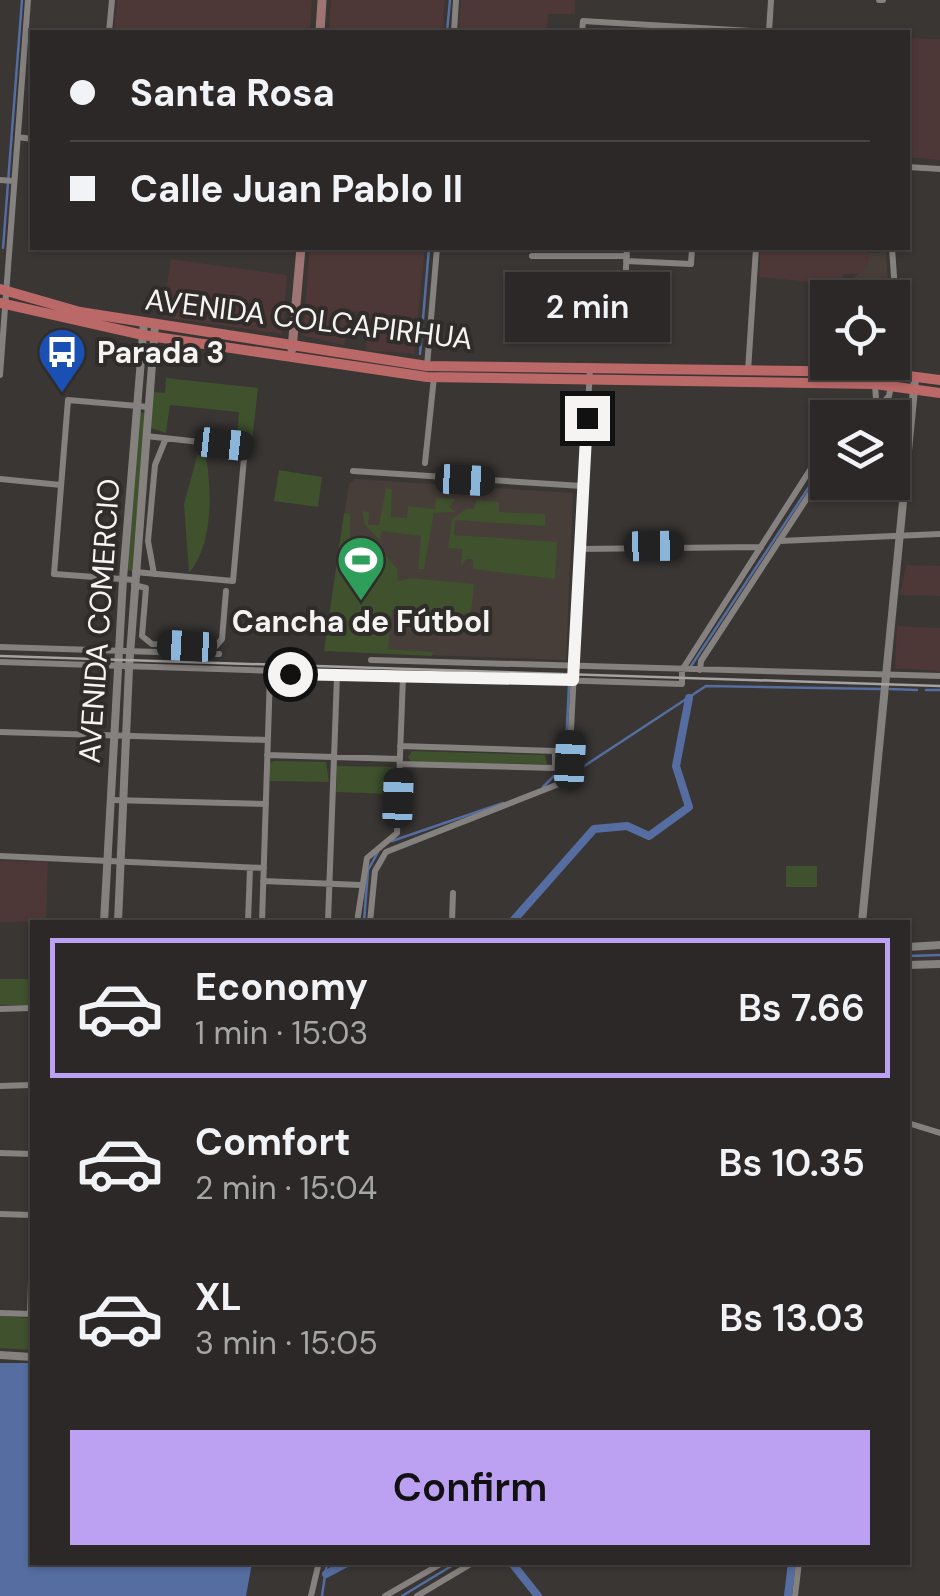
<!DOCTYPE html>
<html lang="en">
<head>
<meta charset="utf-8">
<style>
  :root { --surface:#2b2827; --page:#373433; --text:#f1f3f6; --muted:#a6a6a7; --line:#474444; --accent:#bca0f2 }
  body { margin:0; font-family:"DM Sans",sans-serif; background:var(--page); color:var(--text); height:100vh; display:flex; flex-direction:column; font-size:38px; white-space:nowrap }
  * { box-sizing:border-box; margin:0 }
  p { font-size:32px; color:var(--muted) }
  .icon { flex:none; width:55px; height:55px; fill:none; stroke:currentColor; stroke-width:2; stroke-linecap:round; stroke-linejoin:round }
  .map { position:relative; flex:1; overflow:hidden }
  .drawer { position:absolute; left:30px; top:920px; width:880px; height:645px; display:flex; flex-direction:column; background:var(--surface); border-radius:0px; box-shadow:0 2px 8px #0004,0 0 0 2px var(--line) }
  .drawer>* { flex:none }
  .banner { position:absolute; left:30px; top:30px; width:880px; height:220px; border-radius:0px; box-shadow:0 2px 8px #0004,0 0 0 2px var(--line); display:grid; align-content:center; height:220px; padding:0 40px; background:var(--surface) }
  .controls { position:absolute; left:810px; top:280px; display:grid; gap:20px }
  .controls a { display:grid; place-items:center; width:100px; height:100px; border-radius:0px; background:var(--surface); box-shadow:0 2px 8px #0004,0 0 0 2px var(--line); font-size:50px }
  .end { position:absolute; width:45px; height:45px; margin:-22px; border:12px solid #f6f4f3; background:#111; box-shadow:0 0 0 5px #111 }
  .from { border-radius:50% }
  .bubble { position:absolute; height:70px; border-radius:0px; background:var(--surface); box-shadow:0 2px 8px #0004,0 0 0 2px var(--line); font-size:32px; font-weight:600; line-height:70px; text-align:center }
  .car { position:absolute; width:30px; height:60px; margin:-30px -15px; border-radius:12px; box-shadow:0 0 8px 2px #0007; background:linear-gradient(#222 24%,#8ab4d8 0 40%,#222 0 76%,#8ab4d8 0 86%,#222 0) }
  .banner b { display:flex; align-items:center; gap:35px; height:95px; font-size:38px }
  .banner b+b { border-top:2px solid var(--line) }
  .banner i { width:25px; height:25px; background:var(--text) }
  ul { padding:18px 0 0; list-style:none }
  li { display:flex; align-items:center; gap:30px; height:140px; margin:0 20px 15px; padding:0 20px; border:5px solid transparent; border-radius:0px }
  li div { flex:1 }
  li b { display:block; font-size:38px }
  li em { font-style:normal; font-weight:600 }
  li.active { border-color:var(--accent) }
  li>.icon { width:90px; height:90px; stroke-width:1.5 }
  .primary-button { display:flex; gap:20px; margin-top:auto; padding:20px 40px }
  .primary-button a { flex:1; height:115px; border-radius:0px; background:var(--accent); color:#111; font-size:40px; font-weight:600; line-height:115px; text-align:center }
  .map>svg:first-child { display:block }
  .built { fill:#473e39 }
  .industrial { fill:#4d3837 }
  .green { fill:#3f512d }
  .water { fill:#556da0 }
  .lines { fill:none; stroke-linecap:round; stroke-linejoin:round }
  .stream { stroke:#556da0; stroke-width:2.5 }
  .canal { stroke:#556da0; stroke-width:8 }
  .minor { stroke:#84817e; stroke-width:6 }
  .tertiary { stroke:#84817e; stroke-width:8 }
  .secondary { stroke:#9f7573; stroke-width:9 }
  .primary { stroke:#bb6868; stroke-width:10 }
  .tram { stroke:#a5a3a1; stroke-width:2.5 }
  .route { stroke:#f6f4f3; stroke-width:12 }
  .labels { text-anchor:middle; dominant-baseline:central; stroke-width:8; stroke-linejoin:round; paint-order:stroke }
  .street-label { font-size:30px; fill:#f6f4f3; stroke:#2f2c2a }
  .poi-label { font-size:30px; font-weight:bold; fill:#f6f4f3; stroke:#2f2c2a; text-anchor:start }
</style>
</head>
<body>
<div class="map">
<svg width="940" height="1596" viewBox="0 0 940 1596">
  <rect width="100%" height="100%" fill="#393634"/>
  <!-- built -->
  <path class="built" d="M886 252 889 297H843V289L868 264 867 253Z
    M355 479 573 493 566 660 324 651 349 484Z"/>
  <!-- industrial -->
  <path class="industrial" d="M117 0H312L310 32H114Z
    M331 0H445L442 32H329Z
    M461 0H575V14H548L547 32H458Z
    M908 38 940 39V160L908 157Z
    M310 248H425L414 354 366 350 369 313 354 311 344 345 303 336Z
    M760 248H867L868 264 858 274H843V285L759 277Z
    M171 259 287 275 282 334 162 317Z
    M906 565 940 566V596L900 595Z
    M897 626 940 628V671L895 668Z
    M0 861 48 862 46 921 0 922Z"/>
  <!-- green -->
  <path class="green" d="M166 378 258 388 252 442 237 440 239 412 170 405 166 433 151 428 153 392 165 393Z
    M139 412 145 413 132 571 127 570Z
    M200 445 204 446C212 485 215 542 189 573L184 504Z
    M279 470 322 477 318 507 274 501Z
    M386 488 392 489 391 517 407 518 408 506 435 509 436 498 456 499 449 506 455 512 434 513 424 569H418L421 536 382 531 380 540 365 525 362 511 369 512 368 525H379Z
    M477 500 499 502V512L545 514V526L455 520 454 535 557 542 555 579 473 569V559H466L461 568 462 549 448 548 452 519 466 509H474Z
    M344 513 350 514V549L378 558 380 548 397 569 398 581 411 578 474 584 471 614 392 610 388 649 433 652 432 656 324 651Z
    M412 751 545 755 547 764 412 762 408 757Z
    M274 761 326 762 329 782 270 781V763Z
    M337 766 394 767 393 794 336 792Z
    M786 866H817V887H786Z
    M0 979H32V1005H0Z
    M0 1316 32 1318V1350L0 1348Z"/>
  <!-- water -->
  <path class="water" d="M0 1363H32V1562L252 1563 246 1596H0Z"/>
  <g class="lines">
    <!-- stream -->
    <path class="stream" d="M447 32 450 0
      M3 248 22 0
      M420 354 429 248
      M864 418 877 404
      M691 666 828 458
      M890 689 917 690
      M926 690H940
      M566 778 706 686 880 689
      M543 787 565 765 569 685
      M392 841 503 803
      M364 922 368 870 378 852
      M908 956 940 955
      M322 1596 327 1562
      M402 1596 458 1562"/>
    <!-- canal -->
    <path class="canal" d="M512 922 594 829 627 826 649 836 689 807 676 766 689 698
      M511 1562 538 1596
      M326 1574 349 1562
      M788 1596 792 1562"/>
    <!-- minor -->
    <path class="minor" d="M879 0H883
      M109 32 112 0
      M454 32 456 0
      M582 32 583 21 769 32
      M769 32 771 0
      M18 137 32 139
      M908 167 940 169
      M0 180 14 181
      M892 248 901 376
      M532 256H627
      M626 261 691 264 692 248
      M624 308 627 248
      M427 366 437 248
      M748 371 756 248
      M0 375 28 0
      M858 418 876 399 875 385
      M870 418 889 396 891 386
      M425 463 434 377
      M353 471 582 486
      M0 479 61 485
      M779 541 940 534
      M578 549 761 547
      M135 572 233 581 245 447 146 436
      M154 574 148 541 155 465 166 438
      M135 580 54 574 68 400 149 407
      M134 585 146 588 142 636 152 644 216 646 222 639 226 591
      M0 647 219 654
      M371 660 940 676
      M0 662 682 684V670L810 470 828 451
      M700 670 701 661 828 466
      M0 732 267 740
      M267 755 400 759
      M400 764 555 768V751L400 746
      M569 767 590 368
      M111 800 266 804
      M0 856 264 868
      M263 881 360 885
      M248 922 250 868
      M262 922 270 674
      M328 922 337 676
      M357 922 367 858 397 833 403 677
      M370 922 375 871 386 852 569 780
      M452 922 453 893
      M0 1009 32 1008
      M0 1086 32 1085
      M908 1123 940 1133
      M0 1153 32 1154
      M0 1214 32 1215
      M0 1313 32 1314
      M30 1314 32 1249
      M311 1596 319 1562
      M385 1596 444 1562
      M417 1596 474 1562
      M795 1596 799 1562"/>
    <!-- tertiary -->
    <path class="tertiary" d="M104 922 123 579 144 323
      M118 922 129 668 155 325
      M862 922 915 379
      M908 947 940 945
      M908 965 940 964
      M0 1355 32 1357"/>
    <!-- secondary -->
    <path class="secondary" d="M320 32 322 0
      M292 349 301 248"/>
    <!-- primary -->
    <path class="primary" d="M0 289 80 312 427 366 878 372 940 380
      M0 303 143 335 427 377 875 384 940 393"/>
    <!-- tram -->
    <path class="tram" d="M0 656 940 686"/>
  </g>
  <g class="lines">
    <!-- route -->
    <path class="route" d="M290 674 573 680 587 418"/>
  </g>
  <!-- icons -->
  <defs>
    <g id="bus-pin" transform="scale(2.5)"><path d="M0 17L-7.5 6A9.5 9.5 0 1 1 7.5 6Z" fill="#1a4fb4" stroke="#2f2c2a"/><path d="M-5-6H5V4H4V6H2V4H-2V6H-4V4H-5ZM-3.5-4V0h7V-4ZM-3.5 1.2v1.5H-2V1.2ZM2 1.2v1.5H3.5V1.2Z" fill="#fff"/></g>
    <g id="stadium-pin" transform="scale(2.5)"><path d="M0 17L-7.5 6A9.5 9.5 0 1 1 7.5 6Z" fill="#2e9e5b" stroke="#2f2c2a"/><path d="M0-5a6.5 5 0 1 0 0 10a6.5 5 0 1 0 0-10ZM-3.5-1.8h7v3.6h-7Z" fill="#fff"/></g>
  </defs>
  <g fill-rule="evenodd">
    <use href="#bus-pin" x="62" y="352"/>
    <use href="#stadium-pin" x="361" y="560"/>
  </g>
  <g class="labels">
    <!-- street labels -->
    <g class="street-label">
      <text transform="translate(309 319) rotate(7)">AVENIDA COLCAPIRHUA</text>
      <text transform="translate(99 621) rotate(-86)">AVENIDA COMERCIO</text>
    </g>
    <!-- poi labels -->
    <g class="poi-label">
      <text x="97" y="352">Parada 3</text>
      <text x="361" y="621" text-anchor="middle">Cancha de Fútbol</text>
    </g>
  </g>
</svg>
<div class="controls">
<a><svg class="icon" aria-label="locate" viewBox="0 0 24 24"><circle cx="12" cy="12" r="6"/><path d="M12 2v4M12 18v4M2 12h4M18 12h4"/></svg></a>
<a><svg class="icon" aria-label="layers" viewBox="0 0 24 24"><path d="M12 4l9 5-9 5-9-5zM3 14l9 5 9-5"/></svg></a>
</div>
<i class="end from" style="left:290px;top:674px"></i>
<i class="end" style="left:587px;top:418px"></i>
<div class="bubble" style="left:505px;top:272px;width:165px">2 min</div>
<i class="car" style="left:224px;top:444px;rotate:96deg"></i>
<i class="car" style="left:465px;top:480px;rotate:93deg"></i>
<i class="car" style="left:654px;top:546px;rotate:89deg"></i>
<i class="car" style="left:187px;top:646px;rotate:273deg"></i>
<i class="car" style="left:570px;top:760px;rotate:3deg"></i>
<i class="car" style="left:398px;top:798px;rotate:2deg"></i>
<div class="banner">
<b><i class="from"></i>Santa Rosa</b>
<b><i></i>Calle Juan Pablo II</b>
</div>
<section class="drawer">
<ul>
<li class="active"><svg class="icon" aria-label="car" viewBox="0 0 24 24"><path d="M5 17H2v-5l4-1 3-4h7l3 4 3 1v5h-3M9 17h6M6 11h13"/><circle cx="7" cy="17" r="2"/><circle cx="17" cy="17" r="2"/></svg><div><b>Economy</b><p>1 min · 15:03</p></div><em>Bs 7.66</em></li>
<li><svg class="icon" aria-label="car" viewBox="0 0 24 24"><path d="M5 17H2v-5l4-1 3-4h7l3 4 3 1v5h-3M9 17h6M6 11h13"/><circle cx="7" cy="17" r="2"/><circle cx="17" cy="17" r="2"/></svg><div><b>Comfort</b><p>2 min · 15:04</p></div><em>Bs 10.35</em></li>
<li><svg class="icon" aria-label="car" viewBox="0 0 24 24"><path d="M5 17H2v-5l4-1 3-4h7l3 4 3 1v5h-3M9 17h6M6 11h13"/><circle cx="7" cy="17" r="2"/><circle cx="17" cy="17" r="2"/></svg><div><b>XL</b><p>3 min · 15:05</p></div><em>Bs 13.03</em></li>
</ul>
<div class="primary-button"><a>Confirm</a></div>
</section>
</div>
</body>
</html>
